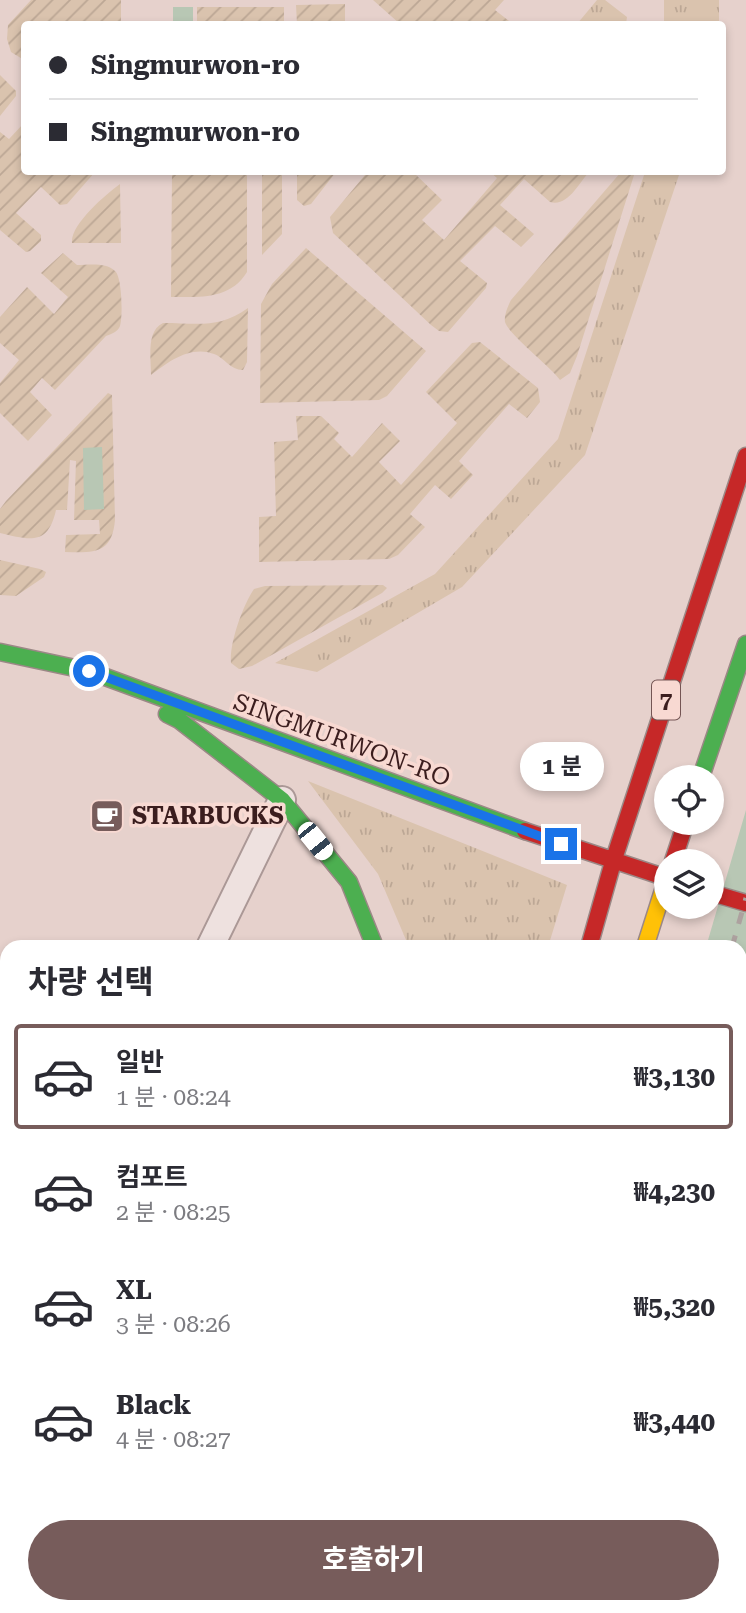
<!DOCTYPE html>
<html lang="ko">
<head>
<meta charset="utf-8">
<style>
  :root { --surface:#fff; --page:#f7f7f7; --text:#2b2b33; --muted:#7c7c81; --line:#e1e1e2; --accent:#775c5b }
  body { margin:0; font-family:"Roboto Serif","Noto Sans KR",serif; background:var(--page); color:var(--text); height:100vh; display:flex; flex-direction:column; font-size:26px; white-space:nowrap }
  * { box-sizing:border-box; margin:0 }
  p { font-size:23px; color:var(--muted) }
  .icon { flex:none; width:38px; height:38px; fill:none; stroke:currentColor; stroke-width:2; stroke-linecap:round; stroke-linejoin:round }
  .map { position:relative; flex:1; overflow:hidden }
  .panel { position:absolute; left:0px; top:940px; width:747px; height:674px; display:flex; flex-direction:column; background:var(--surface); border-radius:21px 21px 0 0; box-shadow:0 4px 10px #0003 }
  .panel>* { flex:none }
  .hud { position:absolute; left:21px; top:21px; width:705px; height:154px; border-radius:7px; box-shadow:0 4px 10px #0003; display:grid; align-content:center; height:154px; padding:0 28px; background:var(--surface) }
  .tools { position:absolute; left:654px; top:765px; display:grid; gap:14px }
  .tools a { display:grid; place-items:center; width:70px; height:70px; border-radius:50%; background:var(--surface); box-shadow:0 4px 10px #0003; font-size:35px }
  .end { position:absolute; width:32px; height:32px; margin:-16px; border:9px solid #1a73e8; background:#fff; box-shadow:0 0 0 4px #fff }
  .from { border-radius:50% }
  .bubble { position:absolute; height:49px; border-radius:24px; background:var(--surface); box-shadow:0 4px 10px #0003; font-size:23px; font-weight:700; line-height:49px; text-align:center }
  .car { position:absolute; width:21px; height:42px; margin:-21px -10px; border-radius:9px; box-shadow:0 0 5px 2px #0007; background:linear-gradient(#fff 24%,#345 0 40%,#fff 0 76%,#345 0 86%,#fff 0) }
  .hud b { display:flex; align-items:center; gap:24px; height:66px; font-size:26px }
  .hud b+b { border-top:2px solid var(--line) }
  .hud i { width:18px; height:18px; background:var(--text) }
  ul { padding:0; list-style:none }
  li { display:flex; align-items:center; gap:21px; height:105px; margin:0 14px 10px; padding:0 14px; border:4px solid transparent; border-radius:7px }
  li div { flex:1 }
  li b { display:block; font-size:26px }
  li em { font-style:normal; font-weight:700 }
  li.on { border-color:var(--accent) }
  li>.icon { width:63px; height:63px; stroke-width:1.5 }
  h2 { padding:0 28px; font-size:32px; line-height:84px }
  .primary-button { display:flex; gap:14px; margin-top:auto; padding:14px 28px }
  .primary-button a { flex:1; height:80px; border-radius:42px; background:var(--accent); color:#fff; font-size:28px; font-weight:700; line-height:80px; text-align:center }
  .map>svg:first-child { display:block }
  .grass { fill:url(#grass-tufts) }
  .garden { fill:url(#garden-furrows) }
  .water { fill:#b8c7b4 }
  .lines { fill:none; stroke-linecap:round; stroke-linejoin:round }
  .street-casing { stroke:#ab9896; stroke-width:30 }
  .fast-casing { stroke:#9b8886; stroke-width:19 }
  .slow-casing { stroke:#9b8886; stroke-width:19 }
  .jam-casing { stroke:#9b8886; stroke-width:19 }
  .street { stroke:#eee1df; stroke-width:26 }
  .fast { stroke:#4caf50; stroke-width:16 }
  .slow { stroke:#ffc107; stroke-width:16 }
  .jam { stroke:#c62828; stroke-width:16 }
  .rail { stroke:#ada19f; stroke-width:5; stroke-dasharray:12 12; stroke-linecap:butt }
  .route { stroke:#1a73e8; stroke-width:9 }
  .labels { text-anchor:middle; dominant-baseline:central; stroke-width:7; stroke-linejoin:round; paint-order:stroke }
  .shield { fill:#f8d9d2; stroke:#745554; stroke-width:2 }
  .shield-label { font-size:23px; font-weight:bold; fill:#3b1d1e }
  .street-label { font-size:24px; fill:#3b1d1e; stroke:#f8d9d2 }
  .poi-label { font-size:24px; font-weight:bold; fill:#3b1d1e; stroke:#f8d9d2; text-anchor:start }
</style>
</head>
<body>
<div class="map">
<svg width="746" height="1613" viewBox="0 0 746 1613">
  <defs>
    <pattern id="grass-tufts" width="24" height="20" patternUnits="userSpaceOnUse" patternTransform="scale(1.75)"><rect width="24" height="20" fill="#dac3ae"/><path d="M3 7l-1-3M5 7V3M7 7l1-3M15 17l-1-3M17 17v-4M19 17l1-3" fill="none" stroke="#bca795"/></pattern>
    <pattern id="garden-furrows" width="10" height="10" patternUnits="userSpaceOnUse" patternTransform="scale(1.75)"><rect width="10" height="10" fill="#dac3ae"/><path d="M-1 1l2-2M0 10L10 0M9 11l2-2" fill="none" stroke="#bca795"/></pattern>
  </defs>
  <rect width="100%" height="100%" fill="#e6d1cc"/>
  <!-- grass -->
  <path class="grass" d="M597 0H605L627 17 626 24H577Z
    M664 0H719V24H664Z
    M645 172H680L585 455 462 587 317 672 275 663 435 574 558 439Z
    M308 781 567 885 548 947H409L378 874Z
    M740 965 746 966V1399L740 1417Z
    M496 1606 671 1607 670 1613H494Z"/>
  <!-- garden -->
  <path class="garden" d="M31 0H121V24H24V60L11 52 7 39 8 25Z
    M373 0H504L495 10 513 24H400Z
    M345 4V24H297L296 5Z
    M197 7H284V24H197Z
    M0 75 16 91V96L0 116Z
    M24 123V172H95L67 204 60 205 41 187 16 213 41 235V241L30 251 26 252 0 230V132L9 139Z
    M172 172H247V272C230 300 199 297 171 297Z
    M262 172H282V234L262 255Z
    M297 172H336L311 204 304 206 297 200Z
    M373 172 414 173 442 200 422 220 444 240 497 178 490 172H589C579 183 568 207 550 202L524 179 500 205 534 234 521 247 495 226 460 261 487 283 486 288 448 332 439 331 431 325 333 233 330 217 365 175Z
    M621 172H635L577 356 570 373 560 380C550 366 509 335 505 322 504 315 508 306 511 300Z
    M120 184 121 243H72C70 225 105 195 120 184Z
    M306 248 426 351 387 396 379 400 260 403 261 304 272 284Z
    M63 253 77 265C89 265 106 262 115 271 122 277 123 316 120 326 118 332 111 334 106 336L55 390 42 378 30 392 52 415 28 441 0 413V383L19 360 0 343V317L27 287 54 314 68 297 41 273Z
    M248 308 247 362 243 370C230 370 225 358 214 354 190 345 168 362 151 375 151 358 146 331 163 323 198 323 219 329 248 308Z
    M480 342 538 388 540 402 527 418 509 404 459 461 473 475 451 499 435 485 410 514 425 527 398 555 389 559 259 562V517L276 516 274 442 298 440 296 416H321L339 433 334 439 352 457 382 423 400 441 379 462 401 485 457 423 426 392 472 343Z
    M108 393 112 395 115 520C112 554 94 553 65 552L66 535 100 534 99 520H74L76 461 70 460 67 510H56C48 546 30 540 0 533V509L6 501Z
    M0 560 40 569 46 572 44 577 16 596 0 595Z
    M383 585 387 588 382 593 252 666 239 669 231 663C229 644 243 605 254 589L265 586Z"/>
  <!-- water -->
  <path class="water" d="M173 7H193V24H173Z
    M102 447 104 509 84 510 83 448Z
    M746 810V1218L740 1237V947H706Z
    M500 1607V1606L626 1607 624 1613H498Z"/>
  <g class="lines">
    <!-- street casing -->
    <g class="street-casing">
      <path id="street" d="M210 947 282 800
        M0 1060 7 1059
        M0 1379 7 1364
        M0 1449 7 1455
        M740 1602 746 1606
        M1 1605 7 1593"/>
    </g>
    <!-- fast casing -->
    <g class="fast-casing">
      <path id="fast" d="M0 652 89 671 525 831
        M167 714 179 720 282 800 349 882 375 947
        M701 777 746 644
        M386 1613 388 1606"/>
    </g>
    <!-- slow casing -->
    <g class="slow-casing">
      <path id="slow" d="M645 947 667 878"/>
    </g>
    <!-- jam casing -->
    <g class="jam-casing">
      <path id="jam" d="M525 831 667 878
        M673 861 686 822
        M712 893 746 903
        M589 947 613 862 746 456
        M740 1537 746 1521
        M440 1613 442 1606
        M712 1613 714 1606"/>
    </g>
    <!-- street -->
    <use href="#street" class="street"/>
    <!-- fast -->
    <use href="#fast" class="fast"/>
    <!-- slow -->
    <use href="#slow" class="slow"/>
    <!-- jam -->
    <use href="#jam" class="jam"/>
    <!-- rail -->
    <path class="rail" d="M732 947 746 898
      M740 999 746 981
      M520 1613 522 1606
      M542 1613 544 1606"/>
  </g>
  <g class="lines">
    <!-- route -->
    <path class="route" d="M89 671 561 844"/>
  </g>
  <!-- icons -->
  <defs>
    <g id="cafe-square" transform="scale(1.75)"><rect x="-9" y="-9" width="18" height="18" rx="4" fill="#775c5b" stroke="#f8d9d2"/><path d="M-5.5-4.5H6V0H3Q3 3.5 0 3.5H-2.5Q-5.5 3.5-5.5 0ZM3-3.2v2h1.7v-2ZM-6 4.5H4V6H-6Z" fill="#fff"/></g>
  </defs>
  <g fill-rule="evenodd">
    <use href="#cafe-square" x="107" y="816"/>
  </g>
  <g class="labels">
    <!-- shield labels -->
    <rect class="shield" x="652" y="680.5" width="28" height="39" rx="5"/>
    <g class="shield-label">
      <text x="666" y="700">7</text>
    </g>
    <!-- street labels -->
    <g class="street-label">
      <text transform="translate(342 740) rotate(20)">SINGMURWON-RO</text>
    </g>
    <!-- poi labels -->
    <g class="poi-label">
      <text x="132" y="816">STARBUCKS</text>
    </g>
  </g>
</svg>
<div class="tools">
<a><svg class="icon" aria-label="locate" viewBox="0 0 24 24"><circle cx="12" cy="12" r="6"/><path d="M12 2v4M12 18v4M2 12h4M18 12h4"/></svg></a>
<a><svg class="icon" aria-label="layers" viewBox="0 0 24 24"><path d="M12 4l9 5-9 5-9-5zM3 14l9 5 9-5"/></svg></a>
</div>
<i class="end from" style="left:89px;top:671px"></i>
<i class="end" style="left:561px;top:844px"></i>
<div class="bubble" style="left:520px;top:742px;width:84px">1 분</div>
<i class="car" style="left:315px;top:841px;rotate:141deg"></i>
<div class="hud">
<b><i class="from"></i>Singmurwon-ro</b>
<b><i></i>Singmurwon-ro</b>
</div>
<section class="panel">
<h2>차량 선택</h2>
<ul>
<li class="on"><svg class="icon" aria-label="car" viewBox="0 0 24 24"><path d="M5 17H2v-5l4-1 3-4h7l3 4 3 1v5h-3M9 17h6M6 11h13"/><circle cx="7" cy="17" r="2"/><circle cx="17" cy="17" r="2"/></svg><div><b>일반</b><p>1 분 · 08:24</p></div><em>₩3,130</em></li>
<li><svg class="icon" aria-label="car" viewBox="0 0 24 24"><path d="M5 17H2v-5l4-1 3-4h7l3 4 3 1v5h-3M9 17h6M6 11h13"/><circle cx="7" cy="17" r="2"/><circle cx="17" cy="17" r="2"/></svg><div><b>컴포트</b><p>2 분 · 08:25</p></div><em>₩4,230</em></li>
<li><svg class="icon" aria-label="car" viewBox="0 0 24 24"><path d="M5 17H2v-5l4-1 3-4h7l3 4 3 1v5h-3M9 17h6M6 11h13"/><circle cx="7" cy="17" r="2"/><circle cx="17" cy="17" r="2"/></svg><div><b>XL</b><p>3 분 · 08:26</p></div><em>₩5,320</em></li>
<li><svg class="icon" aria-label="car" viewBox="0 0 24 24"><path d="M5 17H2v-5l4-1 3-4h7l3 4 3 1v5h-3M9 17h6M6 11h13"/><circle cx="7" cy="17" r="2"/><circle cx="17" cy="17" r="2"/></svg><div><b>Black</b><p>4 분 · 08:27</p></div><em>₩3,440</em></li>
</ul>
<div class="primary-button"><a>호출하기</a></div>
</section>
</div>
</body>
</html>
